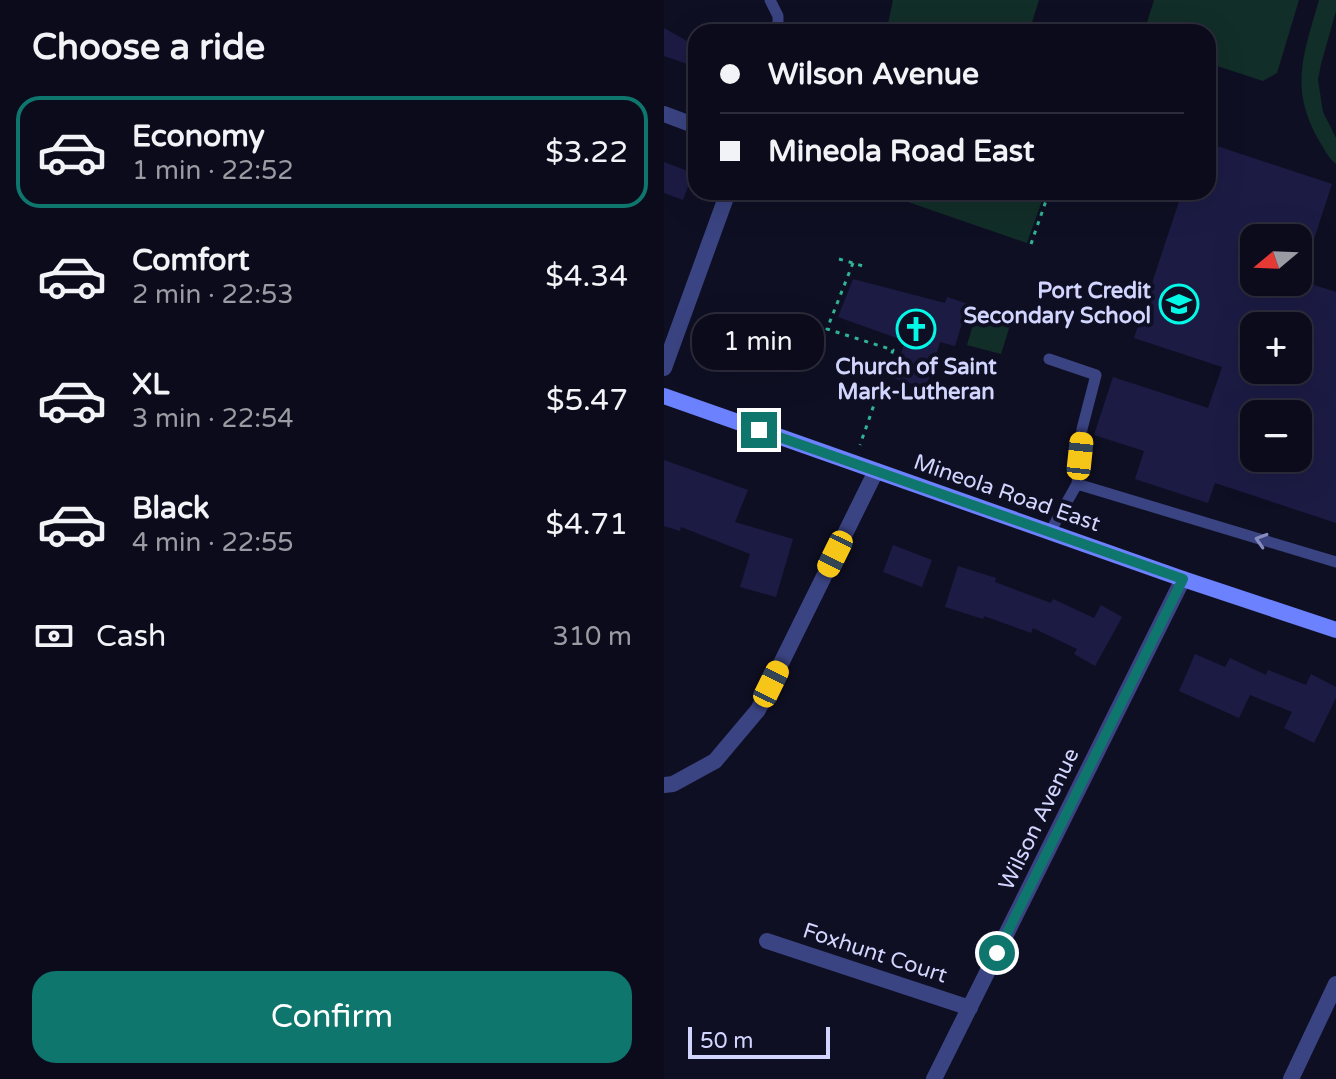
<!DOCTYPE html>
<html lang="en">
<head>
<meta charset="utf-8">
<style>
  :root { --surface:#0b0b1b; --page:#191928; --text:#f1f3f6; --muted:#9a9ba3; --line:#2b2b3a; --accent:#0f766e }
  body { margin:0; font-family:"Varela Round",sans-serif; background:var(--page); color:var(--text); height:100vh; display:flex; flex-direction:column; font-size:30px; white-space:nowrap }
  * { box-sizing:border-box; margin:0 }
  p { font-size:26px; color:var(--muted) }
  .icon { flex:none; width:44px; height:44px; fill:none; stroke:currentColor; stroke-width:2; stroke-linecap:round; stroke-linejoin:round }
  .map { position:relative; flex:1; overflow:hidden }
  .drawer { display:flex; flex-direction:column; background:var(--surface); width:664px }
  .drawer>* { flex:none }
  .guide { position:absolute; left:24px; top:24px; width:528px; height:176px; border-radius:24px; box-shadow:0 8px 32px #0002,0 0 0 2px var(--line); display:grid; align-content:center; height:176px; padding:0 32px; background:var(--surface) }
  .needle { width:52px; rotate:251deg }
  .buttons { position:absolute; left:576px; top:224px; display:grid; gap:16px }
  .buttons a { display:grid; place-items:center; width:72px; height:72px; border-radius:16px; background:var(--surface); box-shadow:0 8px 32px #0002,0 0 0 2px var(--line); font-size:40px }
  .scale { position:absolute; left:24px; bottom:20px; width:142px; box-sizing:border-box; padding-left:8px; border:4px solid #d2d5fe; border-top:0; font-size:22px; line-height:28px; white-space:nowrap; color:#d2d5fe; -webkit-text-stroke:6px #0f0f24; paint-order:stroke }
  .end { position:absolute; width:36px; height:36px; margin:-18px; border:10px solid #0f766e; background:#fff; box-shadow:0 0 0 4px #fff }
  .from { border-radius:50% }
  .bubble { position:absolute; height:56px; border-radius:24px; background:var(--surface); box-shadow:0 8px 32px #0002,0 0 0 2px var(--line); font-size:26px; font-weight:600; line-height:56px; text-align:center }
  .car { position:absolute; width:24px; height:48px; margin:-24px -12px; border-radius:10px; box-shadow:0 0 6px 2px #0007; background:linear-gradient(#f5c518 24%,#345 0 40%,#f5c518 0 76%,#345 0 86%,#f5c518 0) }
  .guide b { display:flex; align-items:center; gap:28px; height:76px; font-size:30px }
  .guide b+b { border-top:2px solid var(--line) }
  .guide i { width:20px; height:20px; background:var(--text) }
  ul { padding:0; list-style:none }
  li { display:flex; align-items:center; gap:24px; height:112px; margin:0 16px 12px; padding:0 16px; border:4px solid transparent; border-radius:24px }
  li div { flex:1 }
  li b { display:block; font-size:30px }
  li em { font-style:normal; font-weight:600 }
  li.on { border-color:var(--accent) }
  li>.icon { width:72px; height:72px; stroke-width:1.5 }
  h2 { padding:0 32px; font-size:36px; line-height:96px }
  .pay { display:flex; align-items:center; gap:20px; height:88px; padding:0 32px; font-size:30px }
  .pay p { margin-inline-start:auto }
  .primary-button { display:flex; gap:16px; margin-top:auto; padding:16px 32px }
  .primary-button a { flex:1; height:92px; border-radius:24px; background:var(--accent); color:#fff; font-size:32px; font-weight:600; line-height:92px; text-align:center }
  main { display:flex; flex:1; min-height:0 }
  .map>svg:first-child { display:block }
  .green { fill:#122e28 }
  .building { fill:#1c1b44; fill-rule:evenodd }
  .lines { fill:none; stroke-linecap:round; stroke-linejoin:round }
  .path { stroke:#31b495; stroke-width:3; stroke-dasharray:4 6; stroke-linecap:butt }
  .lane { stroke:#3a4482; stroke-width:11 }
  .street { stroke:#3a4482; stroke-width:16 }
  .secondary { stroke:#6b81fd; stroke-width:16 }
  .oneway { stroke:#868cc0 }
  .route { stroke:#0f766e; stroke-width:10 }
  .labels { text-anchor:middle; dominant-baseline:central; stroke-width:8; stroke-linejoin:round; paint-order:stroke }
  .poi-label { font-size:22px; font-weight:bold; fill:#d2d5fe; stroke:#0f0f24; text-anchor:end }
  .street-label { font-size:22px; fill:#d2d5fe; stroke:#0f0f24 }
</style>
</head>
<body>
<main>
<section class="drawer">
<h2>Choose a ride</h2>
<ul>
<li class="on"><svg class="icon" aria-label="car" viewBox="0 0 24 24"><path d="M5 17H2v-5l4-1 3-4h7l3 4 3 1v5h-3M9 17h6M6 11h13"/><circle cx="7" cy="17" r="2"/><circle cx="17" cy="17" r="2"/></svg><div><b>Economy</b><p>1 min · 22:52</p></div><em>$3.22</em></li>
<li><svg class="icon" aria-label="car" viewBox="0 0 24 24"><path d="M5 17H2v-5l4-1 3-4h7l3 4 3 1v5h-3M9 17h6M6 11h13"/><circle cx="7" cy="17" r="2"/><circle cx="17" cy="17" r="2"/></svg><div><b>Comfort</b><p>2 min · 22:53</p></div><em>$4.34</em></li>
<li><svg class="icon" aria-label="car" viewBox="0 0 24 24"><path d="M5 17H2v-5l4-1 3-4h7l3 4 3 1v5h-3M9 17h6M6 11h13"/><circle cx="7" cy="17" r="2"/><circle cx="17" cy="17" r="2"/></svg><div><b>XL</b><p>3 min · 22:54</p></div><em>$5.47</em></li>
<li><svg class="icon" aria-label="car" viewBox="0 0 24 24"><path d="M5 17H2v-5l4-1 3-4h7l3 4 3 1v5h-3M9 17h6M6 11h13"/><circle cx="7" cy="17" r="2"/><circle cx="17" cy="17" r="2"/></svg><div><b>Black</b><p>4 min · 22:55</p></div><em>$4.71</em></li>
</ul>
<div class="pay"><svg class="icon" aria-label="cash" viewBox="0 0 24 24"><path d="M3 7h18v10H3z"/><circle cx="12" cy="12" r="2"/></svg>Cash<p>310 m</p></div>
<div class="primary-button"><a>Confirm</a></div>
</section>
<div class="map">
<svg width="672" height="1079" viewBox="0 0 672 1079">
  <rect width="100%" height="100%" fill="#0f0f24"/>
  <!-- green -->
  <path class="green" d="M229 0H375L365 32H249L224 24Z
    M490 0H635L613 73 599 81 544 63V32H480Z
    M655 0H672V11L657 64 654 80 659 112 672 138V164C664 158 660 148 654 139 625 87 640 53 655 0Z
    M215 192H381L363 243Z
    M325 313 348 319 337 354 303 345 310 321 321 324Z"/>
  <!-- building -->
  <path class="building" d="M0 28 32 46V67L0 56Z
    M544 143 668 184 637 279H634V238H590V282H641L672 292V523L551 483 544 503 471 479 480 451 430 435 449 377 544 408 558 367 470 338 518 192H544ZM590 326H634V370H590ZM590 414H634V458H590Z
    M0 162 29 173 19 200 0 193Z
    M189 279 281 303 283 297 304 304 291 346 276 342 262 388 229 378 241 341 174 317Z
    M0 460 84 490 71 522 129 539 112 597 76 587 86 554 17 527 16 531 0 526Z
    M229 545 268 560 258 587 219 572Z
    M294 566 332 578 331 582 387 603 389 599 430 618 437 605 458 617 431 666 410 654 413 649 369 628 367 633 320 616 319 619 281 607Z
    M531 654 561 667 566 658 602 675 604 670 642 685 647 674 672 687V698L650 743 620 728 628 712 586 695 575 718 515 691Z"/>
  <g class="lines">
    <!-- path -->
    <path class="path" d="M367 244 385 192
      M175 259 199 266
      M189 263 163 329 229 350 196 445"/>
    <!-- lane -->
    <path class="lane" d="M106 0 114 16V32
      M385 359 432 375 418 429 413 484
      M386 532 413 484 672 562"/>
    <!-- street -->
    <path class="street" d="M0 114 32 126
      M0 368 64 192
      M0 785 9 784 51 761 94 710 212 471
      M103 941 306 1008
      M270 1079 519 579
      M627 1079 672 984"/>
    <!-- secondary -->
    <path class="secondary" d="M0 396 519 579 672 630"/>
  </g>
  <!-- one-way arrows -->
  <defs><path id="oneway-chevron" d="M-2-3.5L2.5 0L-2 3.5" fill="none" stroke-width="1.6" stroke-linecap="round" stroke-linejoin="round" transform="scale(2)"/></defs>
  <use class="oneway" href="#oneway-chevron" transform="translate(597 540) rotate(-163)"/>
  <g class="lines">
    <!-- route -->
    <path class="route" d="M95 430 519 579 333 953"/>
  </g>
  <!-- icons -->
  <defs>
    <g id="school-ring" transform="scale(2)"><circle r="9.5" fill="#0f0f24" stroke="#04f8e6" stroke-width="1.5"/><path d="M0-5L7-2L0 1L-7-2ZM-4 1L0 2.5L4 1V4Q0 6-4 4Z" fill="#04f8e6"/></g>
    <g id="church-ring" transform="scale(2)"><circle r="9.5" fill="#0f0f24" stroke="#04f8e6" stroke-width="1.5"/><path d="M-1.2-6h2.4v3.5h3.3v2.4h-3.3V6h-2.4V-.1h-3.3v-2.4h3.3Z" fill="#04f8e6"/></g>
  </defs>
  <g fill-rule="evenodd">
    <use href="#school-ring" x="515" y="304"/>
    <use href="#church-ring" x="252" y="329"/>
  </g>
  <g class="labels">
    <!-- poi labels -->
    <g class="poi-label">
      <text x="487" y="291">Port Credit<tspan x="487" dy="25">Secondary School</tspan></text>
      <text x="252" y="367" text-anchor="middle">Church of Saint<tspan x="252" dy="25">Mark-Lutheran</tspan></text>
    </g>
    <!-- street labels -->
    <g class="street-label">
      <text transform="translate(343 493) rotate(19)">Mineola Road East</text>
      <text transform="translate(375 819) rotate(-64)">Wilson Avenue</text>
      <text transform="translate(211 953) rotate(18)">Foxhunt Court</text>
    </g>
  </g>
</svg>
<div class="buttons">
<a><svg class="needle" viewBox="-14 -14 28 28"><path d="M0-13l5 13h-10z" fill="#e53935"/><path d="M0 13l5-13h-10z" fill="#9a9ba3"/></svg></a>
<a>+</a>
<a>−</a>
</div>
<div class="scale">50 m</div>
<i class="end from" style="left:333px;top:953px"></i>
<i class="end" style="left:95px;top:430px"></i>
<div class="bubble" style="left:28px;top:314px;width:132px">1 min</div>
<i class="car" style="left:416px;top:456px;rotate:6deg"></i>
<i class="car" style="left:171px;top:554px;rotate:206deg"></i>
<i class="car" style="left:107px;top:684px;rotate:26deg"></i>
<div class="guide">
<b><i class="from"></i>Wilson Avenue</b>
<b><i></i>Mineola Road East</b>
</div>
</div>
</main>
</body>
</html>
